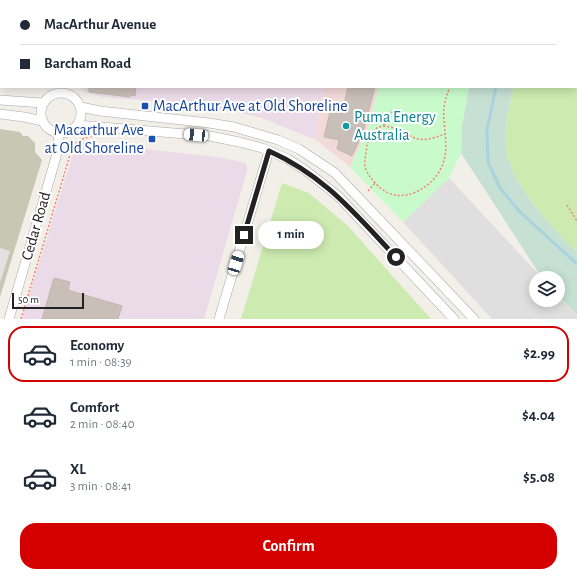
<!DOCTYPE html>
<html lang="en">
<head>
<meta charset="utf-8">
<style>
  :root { --surface:#fff; --page:#f2f2f3; --text:#1f2937; --muted:#747a83; --line:#e0e1e3; --accent:#d40000 }
  body { margin:0; font-family:"Alegreya Sans",sans-serif; background:var(--page); color:var(--text); height:100vh; display:flex; flex-direction:column; font-size:15px; white-space:nowrap }
  * { box-sizing:border-box; margin:0 }
  p { font-size:13px; color:var(--muted) }
  .icon { flex:none; width:22px; height:22px; fill:none; stroke:currentColor; stroke-width:2; stroke-linecap:round; stroke-linejoin:round }
  .map { position:relative; height:319px; overflow:hidden }
  .sheet { display:flex; flex-direction:column; background:var(--surface); flex:1 }
  .sheet>* { flex:none }
  .hud { position:absolute; left:0px; top:0px; width:577px; height:88px; box-shadow:0 2px 10px #0003; display:grid; align-content:center; height:88px; padding:0 20px; background:var(--surface) }
  .controls { position:absolute; left:529px; top:271px; display:grid; gap:8px }
  .controls a { display:grid; place-items:center; width:36px; height:36px; border-radius:50%; background:var(--surface); box-shadow:0 2px 10px #0003; font-size:20px }
  .scale { position:absolute; left:12px; bottom:10px; width:72px; box-sizing:border-box; padding-left:4px; border:2px solid #222; border-top:0; font-size:11px; line-height:14px; white-space:nowrap; color:#222; -webkit-text-stroke:3px #fff; paint-order:stroke }
  .end { position:absolute; width:18px; height:18px; margin:-9px; border:5px solid #222; background:#fff; box-shadow:0 0 0 2px #fff }
  .from { border-radius:50% }
  .bubble { position:absolute; height:28px; border-radius:14px; background:var(--surface); box-shadow:0 2px 10px #0003; font-size:13px; font-weight:600; line-height:28px; text-align:center }
  .car { position:absolute; width:12px; height:24px; margin:-12px -6px; border-radius:5px; box-shadow:0 0 3px 1px #0007; background:linear-gradient(#fff 24%,#345 0 40%,#fff 0 76%,#345 0 86%,#fff 0) }
  .hud b { display:flex; align-items:center; gap:14px; height:38px; font-size:15px }
  .hud b+b { border-top:1px solid var(--line) }
  .hud i { width:10px; height:10px; background:var(--text) }
  ul { padding:7px 0 0; list-style:none }
  li { display:flex; align-items:center; gap:12px; height:56px; margin:0 8px 6px; padding:0 12px; border:2px solid transparent; border-radius:16px }
  li div { flex:1 }
  li b { display:block; font-size:15px }
  li em { font-style:normal; font-weight:600 }
  li.on { border-color:var(--accent) }
  li>.icon { width:36px; height:36px; stroke-width:1.5 }
  .action { display:flex; gap:8px; margin-top:auto; padding:8px 20px }
  .action a { flex:1; height:46px; border-radius:16px; background:var(--accent); color:#fff; font-size:16px; font-weight:600; line-height:46px; text-align:center }
  .map>svg:first-child { display:block }
  .residential { fill:#e0dfdf }
  .commercial { fill:#f2dad9 }
  .industrial { fill:#ebdbe8 }
  .construction { fill:#c7c7b4 }
  .grass { fill:#cdebb0 }
  .wetland { fill:#c6e0d4 }
  .park { fill:#c8facc }
  .parking { fill:#e2e2e2 }
  .lines { fill:none; stroke-linecap:round; stroke-linejoin:round }
  .stream { stroke:#aad3df; stroke-width:3 }
  .building { fill:#c7bfb8; stroke:#c4b6ab }
  .street-casing { stroke:#a9a9a9; stroke-width:10 }
  .path { stroke:#fa8072; stroke-width:1.5; stroke-dasharray:2 2; stroke-linecap:butt }
  .street { stroke:#fff; stroke-width:9 }
  .route { stroke:#222; stroke-width:5 }
  .transit-dot { fill:#1a4fb4; stroke:#fff; stroke-width:1.5 }
  .culture-dot { fill:#0f9aa8; stroke:#fff; stroke-width:1.5 }
  .labels { text-anchor:middle; dominant-baseline:central; stroke-width:4; stroke-linejoin:round; paint-order:stroke }
  .transit-label { font-size:16px; fill:#164399; stroke:#fff; text-anchor:start }
  .culture-label { font-size:16px; fill:#0d838f; stroke:#fff; text-anchor:start }
  .street-label { font-size:16px; fill:#222; stroke:#fff }
</style>
</head>
<body>
<div class="map">
<svg width="577" height="319" viewBox="0 0 577 319">
  <rect width="100%" height="100%" fill="#f2efe9"/>
  <!-- residential -->
  <path class="residential" d="M449 178 542 278H536V300H558V295L577 315V319H492L403 222Z"/>
  <!-- commercial -->
  <path class="commercial" d="M324 87H379L368 128 350 167 316 140 317 119Z"/>
  <!-- industrial -->
  <path class="industrial" d="M79 87H324L317 119 316 140 262 118 228 110 188 104 103 97 85 92Z
    M80 143 102 144 217 157 233 160 245 163 247 165V171L204 319H22L75 147Z"/>
  <!-- construction -->
  <path class="construction" d="M0 129 20 132 23 136H28L35 143V152L42 160 0 297Z"/>
  <!-- grass -->
  <path class="grass" d="M576 40H577V253C553 227 515 190 507 154 502 133 510 108 513 87H576Z
    M282 183 309 193 348 226 431 319H241Z"/>
  <!-- wetland -->
  <path class="wetland" d="M469 87H513C510 108 502 132 507 154 515 190 553 227 577 253V315L558 295V278H542L461 153 462 126Z"/>
  <!-- park -->
  <path class="park" d="M379 87H469L462 126 461 153 449 178 403 222 350 167 368 128Z"/>
  <!-- parking -->
  <path class="parking" d="M0 248 10 251 0 283Z"/>
  <g class="lines">
    <!-- stream -->
    <path class="stream" d="M69 0 80 1
      M511 1 512 0
      M576 30H577
      M496 87 487 130 488 162 500 188 520 212 577 264"/>
  </g>
  <!-- building -->
  <path class="building" d="M89 87H136L135 96 130 95V97L89 92Z
    M348 87H375L363 133 352 156 337 149 339 140 324 137 330 112 342 114Z
    M54 278 70 282 68 290 122 306 118 319H42Z"/>
  <g class="lines">
    <!-- street casing -->
    <g class="street-casing">
      <path id="street" d="M41 113a20 20 0 1 1 40 0a20 20 0 1 1-40 0Z
        M0 100 43 103
        M81 107 100 111 209 123 234 127 278 140 299 149 335 173 474 319
        M0 114 24 117 43 121
        M77 125 210 136 239 142 262 148 288 159 305 170 338 196 454 319
        M9 319 56 157 59 133
        M219 319 269 151"/>
    </g>
    <!-- path -->
    <path class="path" d="M164 0V1
      M329 1V0
      M499 1 500 0
      M384 126C384 118 387 115 394 111
      M446 134C438 136 428 141 419 139 407 137 390 121 377 128 372 131 368 140 367 146 366 153 364 161 365 167 366 171 369 175 371 178 376 185 386 194 395 195 410 198 429 187 437 175 453 152 442 132 444 107 445 100 447 94 450 87
      M368 191 375 183
      M567 205 577 221
      M21 319 72 148C77 140 84 138 93 136"/>
    <!-- street -->
    <use href="#street" class="street"/>
  </g>
  <g class="lines">
    <!-- route -->
    <path class="route" d="M244 235 269 151C325 176 355 214 396 257"/>
  </g>
  <!-- markers -->
  <g class="transit-dot">
    <rect x="141" y="102" width="8" height="8" rx="2"/>
    <rect x="148" y="135" width="8" height="8" rx="2"/>
  </g>
  <circle class="culture-dot" cx="346" cy="126" r="4"/>
  <g class="labels">
    <!-- transit labels -->
    <g class="transit-label">
      <text x="153" y="106">MacArthur Ave at Old Shoreline</text>
      <text x="144" y="130" text-anchor="end">Macarthur Ave<tspan x="144" dy="18">at Old Shoreline</tspan></text>
    </g>
    <!-- culture labels -->
    <g class="culture-label">
      <text x="354" y="117">Puma Energy<tspan x="354" dy="18">Australia</tspan></text>
    </g>
    <!-- street labels -->
    <g class="street-label">
      <text transform="translate(36 226) rotate(-74)">Cedar Road</text>
    </g>
  </g>
</svg>
<div class="controls">
<a><svg class="icon" aria-label="layers" viewBox="0 0 24 24"><path d="M12 4l9 5-9 5-9-5zM3 14l9 5 9-5"/></svg></a>
</div>
<div class="scale">50 m</div>
<i class="end from" style="left:396px;top:257px"></i>
<i class="end" style="left:244px;top:235px"></i>
<div class="bubble" style="left:258px;top:221px;width:66px">1 min</div>
<i class="car" style="left:196px;top:135px;rotate:275deg"></i>
<i class="car" style="left:236px;top:263px;rotate:17deg"></i>
<div class="hud">
<b><i class="from"></i>MacArthur Avenue</b>
<b><i></i>Barcham Road</b>
</div>
</div>
<section class="sheet">
<ul>
<li class="on"><svg class="icon" aria-label="car" viewBox="0 0 24 24"><path d="M5 17H2v-5l4-1 3-4h7l3 4 3 1v5h-3M9 17h6M6 11h13"/><circle cx="7" cy="17" r="2"/><circle cx="17" cy="17" r="2"/></svg><div><b>Economy</b><p>1 min · 08:39</p></div><em>$2.99</em></li>
<li><svg class="icon" aria-label="car" viewBox="0 0 24 24"><path d="M5 17H2v-5l4-1 3-4h7l3 4 3 1v5h-3M9 17h6M6 11h13"/><circle cx="7" cy="17" r="2"/><circle cx="17" cy="17" r="2"/></svg><div><b>Comfort</b><p>2 min · 08:40</p></div><em>$4.04</em></li>
<li><svg class="icon" aria-label="car" viewBox="0 0 24 24"><path d="M5 17H2v-5l4-1 3-4h7l3 4 3 1v5h-3M9 17h6M6 11h13"/><circle cx="7" cy="17" r="2"/><circle cx="17" cy="17" r="2"/></svg><div><b>XL</b><p>3 min · 08:41</p></div><em>$5.08</em></li>
</ul>
<div class="action"><a>Confirm</a></div>
</section>
</body>
</html>
